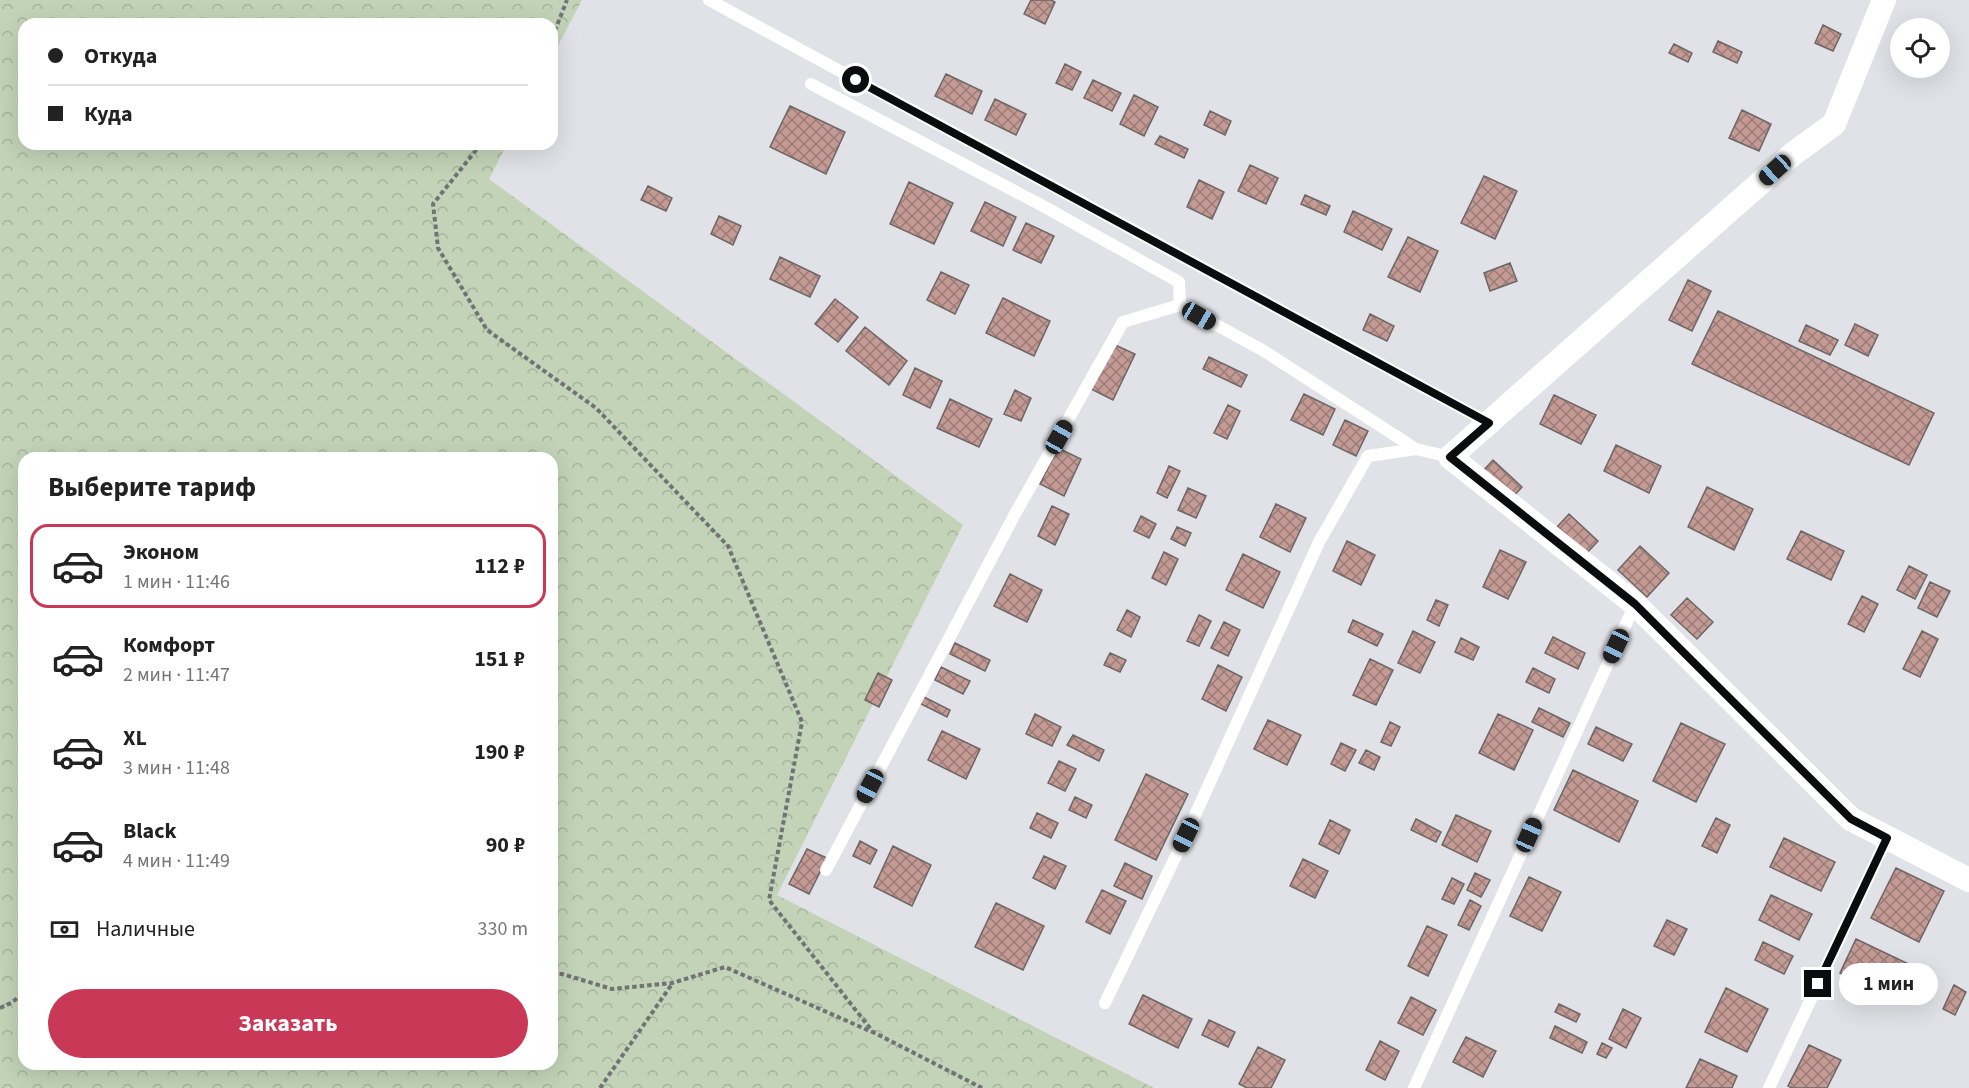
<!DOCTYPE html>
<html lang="ru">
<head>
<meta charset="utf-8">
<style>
  :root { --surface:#fff; --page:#f2f2f2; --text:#222; --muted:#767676; --line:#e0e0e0; --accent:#c93957 }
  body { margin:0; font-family:"Source Sans 3",sans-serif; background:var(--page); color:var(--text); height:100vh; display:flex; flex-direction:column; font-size:22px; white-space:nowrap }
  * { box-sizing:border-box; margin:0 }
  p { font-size:20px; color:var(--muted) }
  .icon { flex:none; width:33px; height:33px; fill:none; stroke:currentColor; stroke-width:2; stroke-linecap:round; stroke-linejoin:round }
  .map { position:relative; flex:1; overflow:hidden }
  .drawer { position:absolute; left:18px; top:452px; width:540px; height:618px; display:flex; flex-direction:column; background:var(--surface); border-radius:18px; box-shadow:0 6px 24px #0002 }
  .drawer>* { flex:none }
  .hud { position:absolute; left:18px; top:18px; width:540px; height:132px; border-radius:18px; box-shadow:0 6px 24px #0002; display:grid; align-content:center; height:132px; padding:0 30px; background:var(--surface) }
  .fabs { position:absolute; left:1890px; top:18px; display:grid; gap:12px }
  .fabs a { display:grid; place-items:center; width:60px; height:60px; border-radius:50%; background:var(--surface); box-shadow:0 6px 24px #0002; font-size:30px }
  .end { position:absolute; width:27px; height:27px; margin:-14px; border:8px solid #0b0c0d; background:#fff; box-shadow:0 0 0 3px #fff }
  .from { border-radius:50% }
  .bubble { position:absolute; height:42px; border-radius:21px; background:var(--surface); box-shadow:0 6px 24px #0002; font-size:20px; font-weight:700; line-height:42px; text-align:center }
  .car { position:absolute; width:18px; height:36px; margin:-18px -9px; border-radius:8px; box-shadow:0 0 4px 2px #0007; background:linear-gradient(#222 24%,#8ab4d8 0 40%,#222 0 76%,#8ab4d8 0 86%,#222 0) }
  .hud b { display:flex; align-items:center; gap:21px; height:57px; font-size:22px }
  .hud b+b { border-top:2px solid var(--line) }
  .hud i { width:15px; height:15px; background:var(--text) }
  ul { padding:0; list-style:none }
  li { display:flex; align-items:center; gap:18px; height:84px; margin:0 12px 9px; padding:0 18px; border:3px solid transparent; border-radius:18px }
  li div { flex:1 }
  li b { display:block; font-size:22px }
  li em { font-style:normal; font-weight:700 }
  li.selected { border-color:var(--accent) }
  li>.icon { width:54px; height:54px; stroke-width:1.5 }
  h2 { padding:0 30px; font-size:27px; line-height:72px }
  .pay { display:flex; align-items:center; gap:15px; height:66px; padding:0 30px; font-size:22px }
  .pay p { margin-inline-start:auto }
  .action { display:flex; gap:12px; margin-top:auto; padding:12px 30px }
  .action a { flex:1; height:69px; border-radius:36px; background:var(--accent); color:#fff; font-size:24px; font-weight:700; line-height:69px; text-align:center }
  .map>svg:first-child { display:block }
  .forest { fill:url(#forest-crowns); fill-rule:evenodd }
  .building { fill:url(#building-cross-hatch); stroke:#6c6665; stroke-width:1.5 }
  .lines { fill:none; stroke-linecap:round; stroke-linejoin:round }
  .path { stroke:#717275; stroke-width:4; stroke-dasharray:4.5 3; stroke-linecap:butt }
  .service { stroke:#fff; stroke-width:12 }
  .minor { stroke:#fff; stroke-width:24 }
  .route { stroke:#0b0c0d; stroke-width:8 }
</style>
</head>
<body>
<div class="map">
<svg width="1969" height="1088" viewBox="0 0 1969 1088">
  <defs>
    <pattern id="forest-crowns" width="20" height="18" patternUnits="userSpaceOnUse" patternTransform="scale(1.5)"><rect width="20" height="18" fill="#c2d3b7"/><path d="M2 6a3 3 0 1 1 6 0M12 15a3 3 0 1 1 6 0" fill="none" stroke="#a5b49c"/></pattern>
    <pattern id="building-cross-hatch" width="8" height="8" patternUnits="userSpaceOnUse" patternTransform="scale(1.5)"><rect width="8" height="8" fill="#c39a94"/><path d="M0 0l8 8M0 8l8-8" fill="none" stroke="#9d7c77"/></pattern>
  </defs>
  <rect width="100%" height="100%" fill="#e1e2e7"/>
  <!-- forest -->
  <path class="forest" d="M0 0H582L552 57V24H24V144H507L489 179 963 525 777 895 1154 1088H0ZM24 458H552V1064H24Z"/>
  <!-- building -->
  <path class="building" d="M1031 0H1051L1055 2 1045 24 1024 14Z
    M1823 25 1841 34 1833 51 1815 43Z
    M1718 41 1742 52 1737 63 1713 52Z
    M1674 44 1692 53 1688 62 1669 53Z
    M1065 64 1081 72 1072 90 1056 83Z
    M946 74 982 91 972 114 935 96Z
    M1093 80 1121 93 1112 111 1084 98Z
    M1134 95 1158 107 1144 136 1120 124Z
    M995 99 1026 114 1016 135 985 120Z
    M790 106 845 132 826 174 770 147Z
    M1742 110 1771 124 1759 151 1729 138Z
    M1210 111 1231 121 1225 135 1204 125Z
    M1160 136 1188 149 1184 158 1155 144Z
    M1250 165 1278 178 1266 204 1238 191Z
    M1484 176 1517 191 1495 239 1461 223Z
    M1199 180 1224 192 1212 219 1187 207Z
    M909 182 953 203 934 244 890 224Z
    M648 186 672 198 666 211 641 200Z
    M1305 195 1330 206 1326 215 1301 204Z
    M985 202 1016 217 1003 246 971 231Z
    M1353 211 1392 229 1382 250 1344 232Z
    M719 216 741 226 733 245 711 234Z
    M1026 223 1054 236 1041 263 1013 250Z
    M1408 237 1438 251 1420 292 1388 277Z
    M780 257 820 276 810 297 770 279Z
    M1510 263 1517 281 1490 291 1484 273Z
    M941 272 969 285 955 314 927 300Z
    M1688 280 1711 291 1692 331 1669 320Z
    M1003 298 1050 321 1034 356 986 333Z
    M835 299 858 317 838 342 815 324Z
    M1718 311 1934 413 1909 465 1692 364Z
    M1370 314 1394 326 1387 341 1363 330Z
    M1855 324 1878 335 1868 356 1845 345Z
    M1806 325 1838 340 1830 355 1799 341Z
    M865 327 907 361 889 385 846 351Z
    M1113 344 1135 354 1113 400 1091 389Z
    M1209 357 1247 375 1241 387 1203 369Z
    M915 368 942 381 930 408 903 395Z
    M1015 390 1031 398 1021 421 1004 414Z
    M1304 394 1335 409 1323 435 1291 420Z
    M1554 395 1596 415 1581 444 1540 424Z
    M950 399 992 419 979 447 937 428Z
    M1228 405 1240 411 1227 439 1214 433Z
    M1345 420 1368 431 1356 456 1333 445Z
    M1616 445 1661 466 1649 493 1604 471Z
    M1058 448 1081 459 1064 496 1040 484Z
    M1493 460 1522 487 1510 500 1481 473Z
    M1169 466 1180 471 1167 498 1157 493Z
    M1707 487 1753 509 1734 550 1688 527Z
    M1188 488 1206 496 1196 518 1178 510Z
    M1276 504 1306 518 1290 552 1260 537Z
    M1052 506 1069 514 1055 545 1038 536Z
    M1569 514 1598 541 1586 554 1557 527Z
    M1141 516 1156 524 1149 538 1134 531Z
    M1177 527 1191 533 1185 546 1171 539Z
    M1801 531 1844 551 1831 580 1787 559Z
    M1347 541 1375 555 1361 585 1333 571Z
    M1640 546 1669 573 1647 597 1618 570Z
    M1500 550 1526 562 1508 599 1483 587Z
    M1164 552 1178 559 1166 585 1152 578Z
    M1243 554 1280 572 1263 608 1226 590Z
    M1909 566 1927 575 1915 599 1897 590Z
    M1010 574 1042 590 1027 622 994 606Z
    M1930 582 1950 591 1937 617 1918 608Z
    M1862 596 1878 604 1864 632 1848 624Z
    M1687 598 1713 622 1697 639 1671 615Z
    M1436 600 1448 605 1439 626 1427 620Z
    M1127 610 1140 617 1131 637 1117 630Z
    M1199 615 1211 621 1199 646 1187 641Z
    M1353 620 1383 634 1377 646 1348 632Z
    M1224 622 1240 630 1228 656 1211 648Z
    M1413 631 1435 642 1420 673 1398 663Z
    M1922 631 1938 639 1920 677 1903 669Z
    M1553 637 1585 653 1578 669 1545 653Z
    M1461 638 1479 647 1473 660 1455 652Z
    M955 643 990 660 985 671 950 654Z
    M1110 653 1126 660 1120 672 1104 665Z
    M1370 659 1393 670 1376 705 1353 695Z
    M1218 665 1242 677 1226 711 1202 699Z
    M941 667 970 681 963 694 935 680Z
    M1533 668 1555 679 1549 693 1526 682Z
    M878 673 892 680 879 707 865 700Z
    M916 693 950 710 947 717 913 700Z
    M1539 708 1570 723 1563 737 1532 722Z
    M1035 714 1061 727 1052 746 1026 734Z
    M1498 714 1533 730 1514 770 1479 753Z
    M1268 720 1301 735 1287 765 1254 749Z
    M1390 722 1400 727 1391 746 1381 742Z
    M1681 723 1725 744 1696 802 1653 781Z
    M1596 727 1632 744 1623 761 1588 744Z
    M942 731 980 749 966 779 928 760Z
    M1073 735 1104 750 1099 761 1067 745Z
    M1341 743 1356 750 1345 771 1331 764Z
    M1366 750 1380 757 1374 770 1359 763Z
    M1059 761 1076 769 1065 791 1048 783Z
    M1573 770 1638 801 1619 842 1554 810Z
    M1146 774 1188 794 1156 860 1115 840Z
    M1075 797 1092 805 1086 818 1069 810Z
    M1037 813 1058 823 1051 838 1030 828Z
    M1456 815 1491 831 1477 862 1442 845Z
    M1716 818 1730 825 1717 853 1702 846Z
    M1416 819 1441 832 1436 842 1411 830Z
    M1330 820 1350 830 1339 854 1319 844Z
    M1784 838 1835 862 1821 891 1770 867Z
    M860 841 877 850 870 864 853 856Z
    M893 846 931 865 912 906 874 887Z
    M807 849 827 858 809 894 789 884Z
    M1044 856 1066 866 1055 889 1033 878Z
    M1303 859 1328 871 1315 898 1290 886Z
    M1125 863 1152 876 1142 899 1114 886Z
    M1896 868 1944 891 1919 942 1871 918Z
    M1475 873 1490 880 1481 897 1467 890Z
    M1529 877 1561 892 1542 931 1510 916Z
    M1452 878 1464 884 1454 904 1442 899Z
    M1102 890 1126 901 1110 934 1086 922Z
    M1771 895 1812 914 1799 940 1759 920Z
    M1470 900 1481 906 1469 930 1458 925Z
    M996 903 1044 926 1023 970 975 947Z
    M1667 920 1687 929 1674 955 1654 946Z
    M1427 926 1447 935 1428 976 1408 966Z
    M1856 939 1915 967 1898 1001 1840 973Z
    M1763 942 1793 956 1784 974 1755 960Z
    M1954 985 1966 992 1955 1015 1943 1009Z
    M1726 988 1768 1009 1747 1052 1705 1032Z
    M1143 995 1192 1019 1178 1048 1129 1024Z
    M1411 997 1436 1010 1423 1035 1398 1023Z
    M1559 1004 1580 1014 1576 1022 1555 1012Z
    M1623 1009 1641 1018 1626 1048 1609 1039Z
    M1209 1020 1235 1032 1228 1047 1202 1035Z
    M1555 1026 1587 1042 1582 1053 1550 1038Z
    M1466 1037 1496 1051 1483 1077 1453 1062Z
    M1380 1041 1399 1051 1385 1080 1366 1070Z
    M1602 1043 1612 1048 1606 1058 1597 1054Z
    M1809 1045 1841 1060 1827 1088H1792L1788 1086Z
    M1258 1047 1285 1060 1271 1088H1247L1239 1084Z
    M1700 1059 1737 1076 1732 1088H1686Z"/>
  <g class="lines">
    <!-- path -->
    <path class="path" d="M552 38 567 0
      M481 144 433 204 438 248 487 330 596 408 728 546 802 722 769 900 873 1032 982 1088
      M552 974H562L612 989 672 983 725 967 872 1032
      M0 1008 11 1003 24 993
      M600 1088 672 984"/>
    <!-- service -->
    <path class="service" d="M709 0 1489 423
      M811 84 1043 206 1179 282 1180 305
      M826 870 1015 514 1123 322 1180 305 1264 351 1416 449
      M1105 1003 1186 835 1319 542 1368 456 1416 449 1450 457
      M1414 1088 1635 604
      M1769 1088 1887 838"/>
    <!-- minor -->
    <path class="minor" d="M1884 0 1834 124 1793 154 1450 457 1635 604 1851 819 1969 880"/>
  </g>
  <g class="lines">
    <!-- route -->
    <path class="route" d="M856 80 1489 423 1450 457 1635 604 1851 819 1887 838 1818 984"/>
  </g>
</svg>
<div class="fabs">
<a><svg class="icon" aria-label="locate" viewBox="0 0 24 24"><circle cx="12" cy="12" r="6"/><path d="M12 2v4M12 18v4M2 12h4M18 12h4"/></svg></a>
</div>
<i class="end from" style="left:856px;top:80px"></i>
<i class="end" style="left:1818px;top:984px"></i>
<div class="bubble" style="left:1839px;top:963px;width:99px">1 мин</div>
<i class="car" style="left:1775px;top:170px;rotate:228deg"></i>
<i class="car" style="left:1199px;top:316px;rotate:120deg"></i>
<i class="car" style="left:1059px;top:437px;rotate:29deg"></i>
<i class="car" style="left:1616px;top:646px;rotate:205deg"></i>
<i class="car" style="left:870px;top:786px;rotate:208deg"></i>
<i class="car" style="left:1186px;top:835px;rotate:206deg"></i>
<i class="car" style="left:1529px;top:835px;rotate:24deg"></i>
<div class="hud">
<b><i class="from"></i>Откуда</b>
<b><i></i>Куда</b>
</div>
<section class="drawer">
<h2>Выберите тариф</h2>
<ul>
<li class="selected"><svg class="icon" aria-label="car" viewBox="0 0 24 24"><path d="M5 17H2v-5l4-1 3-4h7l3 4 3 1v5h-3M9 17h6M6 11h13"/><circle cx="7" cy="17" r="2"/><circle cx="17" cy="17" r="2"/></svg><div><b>Эконом</b><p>1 мин · 11:46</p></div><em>112 ₽</em></li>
<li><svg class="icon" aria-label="car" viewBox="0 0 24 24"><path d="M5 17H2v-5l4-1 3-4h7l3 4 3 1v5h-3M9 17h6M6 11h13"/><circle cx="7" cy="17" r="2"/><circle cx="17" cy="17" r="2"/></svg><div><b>Комфорт</b><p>2 мин · 11:47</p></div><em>151 ₽</em></li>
<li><svg class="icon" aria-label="car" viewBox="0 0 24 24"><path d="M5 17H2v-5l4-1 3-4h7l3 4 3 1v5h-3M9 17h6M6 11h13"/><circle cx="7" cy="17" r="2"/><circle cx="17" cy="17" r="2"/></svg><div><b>XL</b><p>3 мин · 11:48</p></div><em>190 ₽</em></li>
<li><svg class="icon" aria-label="car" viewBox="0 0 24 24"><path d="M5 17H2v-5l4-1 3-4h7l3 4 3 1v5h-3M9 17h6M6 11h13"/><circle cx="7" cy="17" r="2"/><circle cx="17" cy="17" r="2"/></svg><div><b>Black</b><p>4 мин · 11:49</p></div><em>90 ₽</em></li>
</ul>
<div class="pay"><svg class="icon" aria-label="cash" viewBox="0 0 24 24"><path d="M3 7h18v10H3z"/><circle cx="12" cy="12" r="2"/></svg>Наличные<p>330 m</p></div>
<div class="action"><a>Заказать</a></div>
</section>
</div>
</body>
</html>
